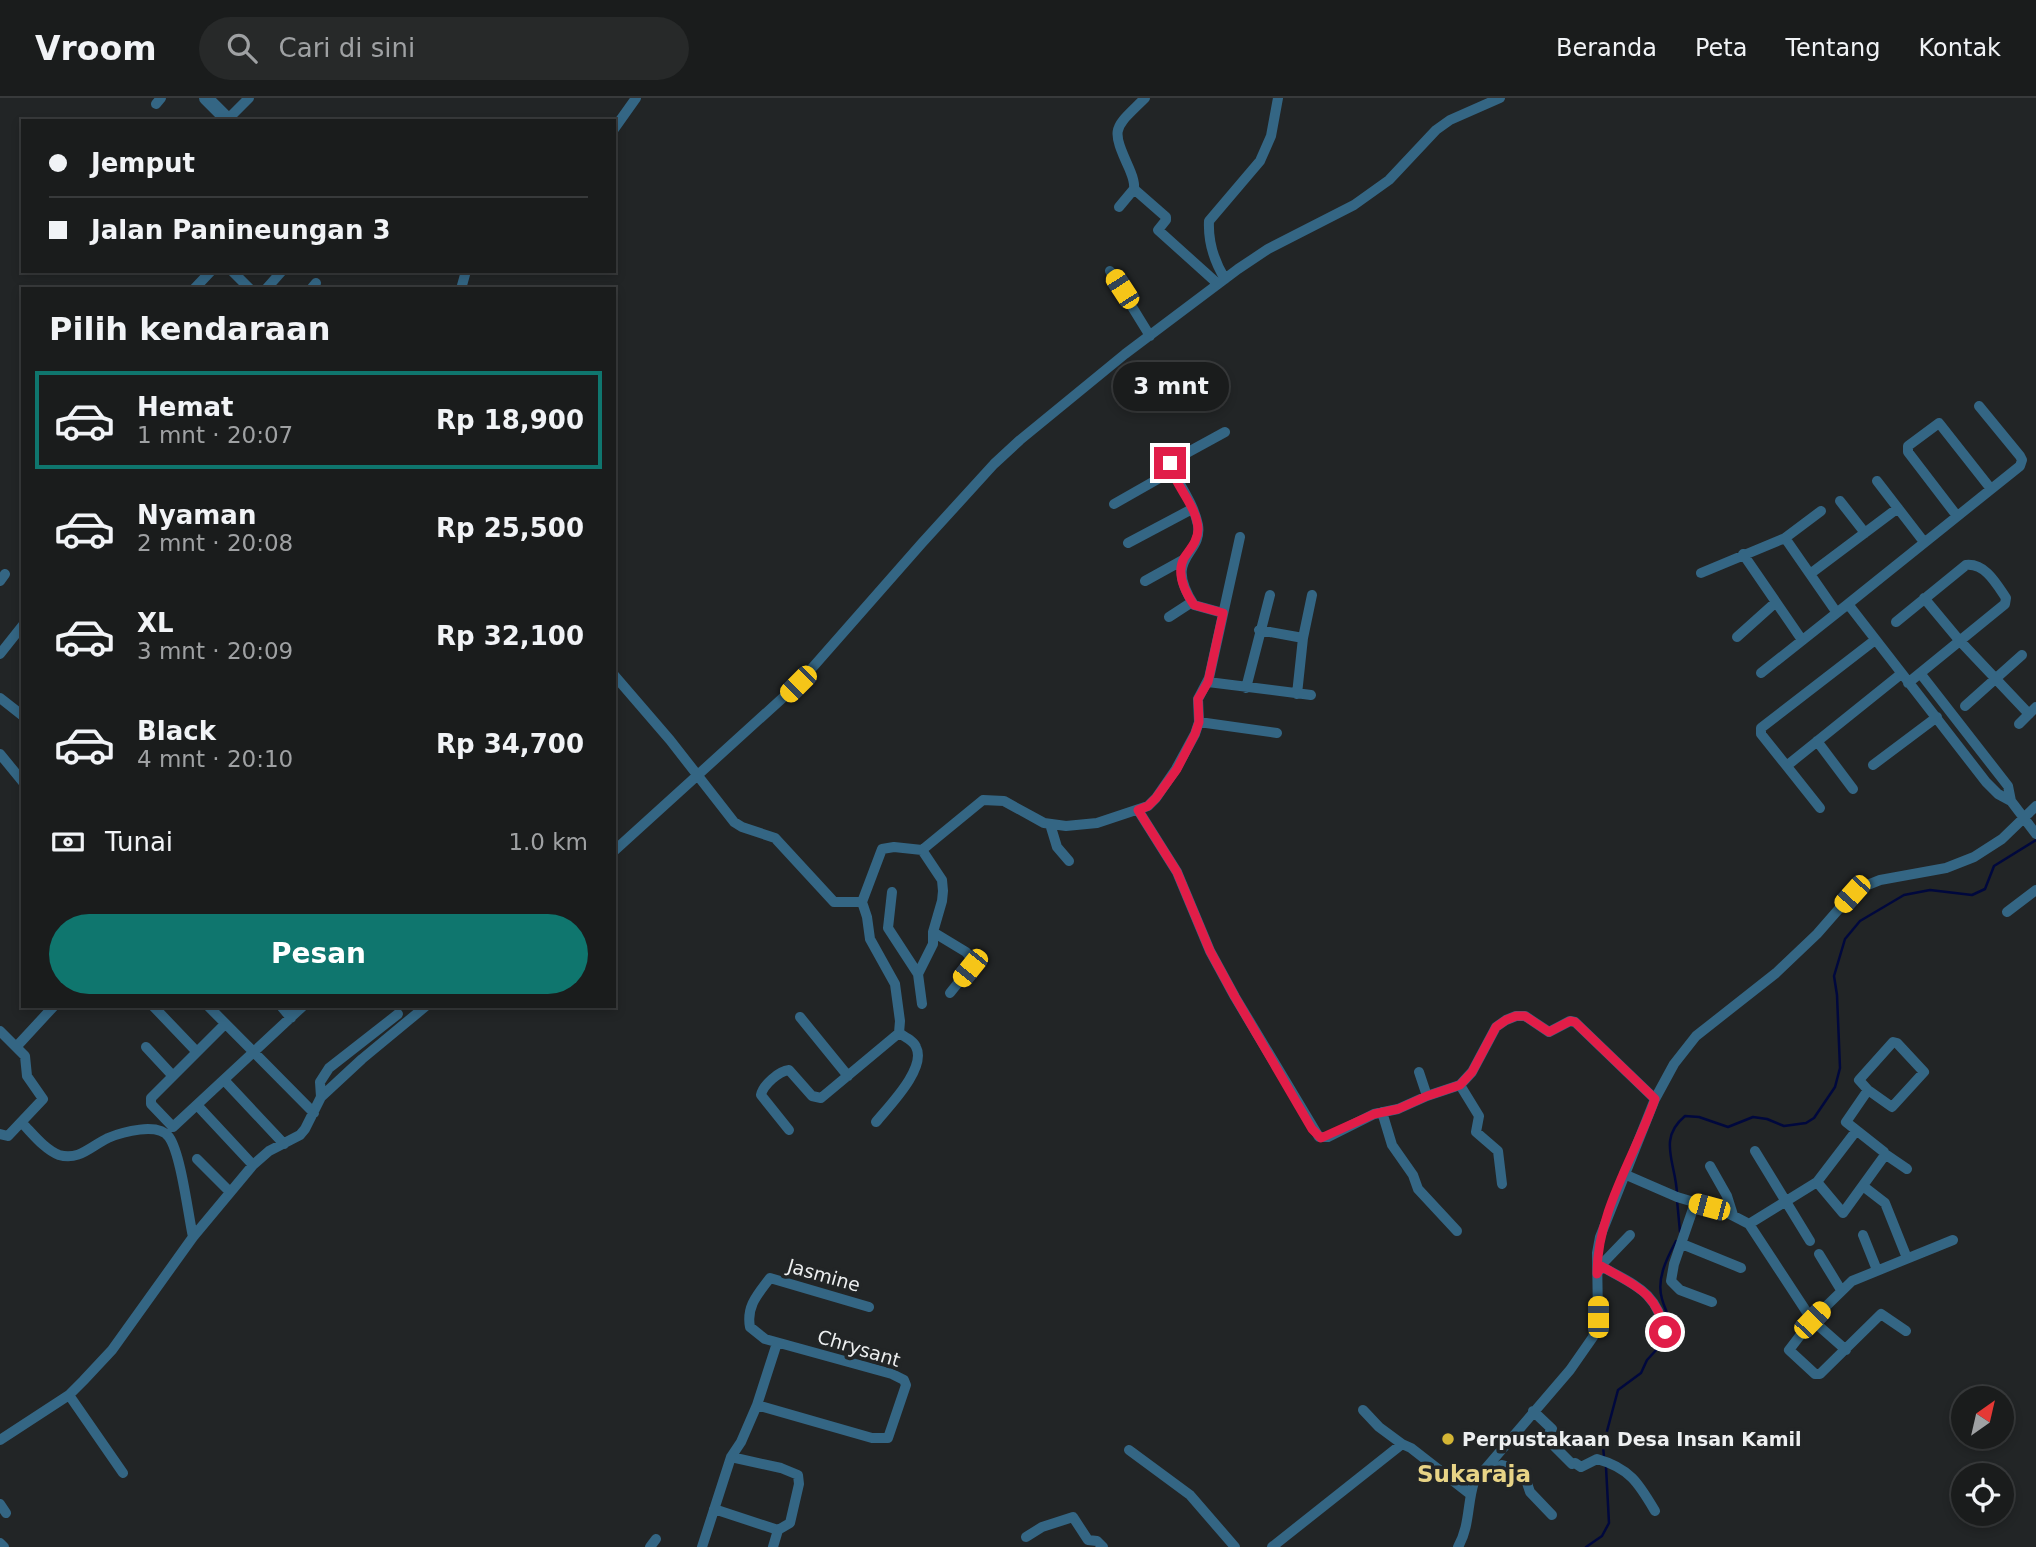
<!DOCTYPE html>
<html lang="id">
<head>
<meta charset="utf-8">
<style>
  :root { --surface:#1a1c1c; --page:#272929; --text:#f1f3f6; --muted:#9fa1a3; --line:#383a3b; --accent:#0f766e }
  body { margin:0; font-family:"DejaVu Sans",sans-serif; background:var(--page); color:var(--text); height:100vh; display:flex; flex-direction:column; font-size:26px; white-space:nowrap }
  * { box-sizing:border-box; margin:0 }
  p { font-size:23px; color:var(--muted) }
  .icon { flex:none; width:38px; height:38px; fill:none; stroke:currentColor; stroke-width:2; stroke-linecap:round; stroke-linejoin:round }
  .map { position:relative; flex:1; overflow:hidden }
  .drawer { position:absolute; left:21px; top:189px; width:595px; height:721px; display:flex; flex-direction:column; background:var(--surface); border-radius:0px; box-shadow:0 4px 10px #0003,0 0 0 2px var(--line) }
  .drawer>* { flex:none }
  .banner { position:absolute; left:21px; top:21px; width:595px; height:154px; border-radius:0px; box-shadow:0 4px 10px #0003,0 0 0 2px var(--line); display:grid; align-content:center; height:154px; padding:0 28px; background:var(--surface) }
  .needle { width:46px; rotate:34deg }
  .buttons { position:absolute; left:1951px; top:1288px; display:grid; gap:14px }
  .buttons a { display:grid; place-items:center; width:63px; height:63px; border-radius:50%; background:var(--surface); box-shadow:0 4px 10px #0003,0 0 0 2px var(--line); font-size:35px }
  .end { position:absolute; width:32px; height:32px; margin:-16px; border:9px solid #e11d48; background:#fff; box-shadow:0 0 0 4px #fff }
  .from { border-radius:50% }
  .bubble { position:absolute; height:49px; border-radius:24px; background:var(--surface); box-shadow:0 4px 10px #0003,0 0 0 2px var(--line); font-size:23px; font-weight:800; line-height:49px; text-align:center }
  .car { position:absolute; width:21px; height:42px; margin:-21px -10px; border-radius:9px; box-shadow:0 0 5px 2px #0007; background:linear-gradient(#f5c518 24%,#345 0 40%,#f5c518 0 76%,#345 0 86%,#f5c518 0) }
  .banner b { display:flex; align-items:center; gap:24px; height:66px; font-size:26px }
  .banner b+b { border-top:2px solid var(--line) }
  .banner i { width:18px; height:18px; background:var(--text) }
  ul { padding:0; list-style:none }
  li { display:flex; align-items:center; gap:21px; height:98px; margin:0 14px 10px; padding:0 14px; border:4px solid transparent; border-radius:0px }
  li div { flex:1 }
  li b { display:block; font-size:26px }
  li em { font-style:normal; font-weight:800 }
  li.current { border-color:var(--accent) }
  li>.icon { width:63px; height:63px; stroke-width:1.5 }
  h2 { padding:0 28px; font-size:32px; line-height:84px }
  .pay { display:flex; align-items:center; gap:18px; height:77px; padding:0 28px; font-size:26px }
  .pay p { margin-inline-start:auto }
  .action { display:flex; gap:14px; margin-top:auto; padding:14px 28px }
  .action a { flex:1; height:80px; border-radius:42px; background:var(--accent); color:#fff; font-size:28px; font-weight:800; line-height:80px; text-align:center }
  header { display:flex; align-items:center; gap:42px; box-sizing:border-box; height:98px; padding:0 35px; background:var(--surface); border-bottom:2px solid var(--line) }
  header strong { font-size:33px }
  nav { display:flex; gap:38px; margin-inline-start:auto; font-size:24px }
  .search { width:490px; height:63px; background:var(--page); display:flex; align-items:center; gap:18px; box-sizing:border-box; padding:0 24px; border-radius:38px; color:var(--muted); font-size:26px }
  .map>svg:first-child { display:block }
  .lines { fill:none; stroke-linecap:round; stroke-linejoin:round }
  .stream { stroke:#00083d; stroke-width:2.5 }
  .minor { stroke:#346684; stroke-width:10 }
  .tertiary { stroke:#346684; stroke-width:14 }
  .route { stroke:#e11d48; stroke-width:9 }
  .poi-dot { fill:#d4b635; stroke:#222526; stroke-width:2.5 }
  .labels { text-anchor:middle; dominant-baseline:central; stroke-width:7; stroke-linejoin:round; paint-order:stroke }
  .street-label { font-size:19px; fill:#edeff0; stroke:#222526 }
  .poi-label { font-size:19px; font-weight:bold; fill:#edeff0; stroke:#222526; text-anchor:start }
  .quarter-label { font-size:23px; font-weight:bold; fill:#e8d486; stroke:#222526 }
</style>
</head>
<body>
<header>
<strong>Vroom</strong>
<div class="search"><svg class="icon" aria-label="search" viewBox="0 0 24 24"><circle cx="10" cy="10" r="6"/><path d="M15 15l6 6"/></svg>Cari di sini</div>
<nav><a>Beranda</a><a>Peta</a><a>Tentang</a><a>Kontak</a></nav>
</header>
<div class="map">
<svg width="2036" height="1449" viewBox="0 0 2036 1449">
  <rect width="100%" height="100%" fill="#222526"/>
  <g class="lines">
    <!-- stream -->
    <path class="stream" d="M1677 1096C1676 1065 1657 1041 1685 1018L1699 1019 1728 1029 1753 1019 1767 1021 1784 1028 1806 1025 1814 1020 1835 989 1840 970 1837 897 1834 878 1845 841 1860 823 1904 797 1930 792 1972 797 1985 791 1994 768 2036 742
      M1677 1102 1680 1134
      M1604 1359 1603 1348 1618 1292 1641 1275 1647 1262 1669 1238C1673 1221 1666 1216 1662 1201 1656 1181 1667 1160 1676 1143
      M1586 1449 1602 1438 1609 1425 1606 1369"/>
    <!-- minor -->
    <path class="minor" d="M1145 0C1114 31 1110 28 1129 70 1132 78 1135 83 1134 91L1166 119V122L1158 132 1218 186
      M156 6 161 0
      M226 23 249 0
      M614 31 636 0
      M1119 109 1134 91
      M232 173 250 191
      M1110 173 1150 238
      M1225 181C1214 163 1208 144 1209 123L1260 63 1271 38 1278 0
      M194 191 211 173
      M266 191 282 173
      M311 191 316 185
      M461 191 466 173
      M1877 383 1924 444
      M1840 403 1865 435
      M1114 406 1172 373
      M1957 418 1908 354V348L1939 325 1991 391
      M1785 440 1821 413
      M1128 445 1192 411
      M1743 456 1802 542
      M1701 475 1785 440 1837 515
      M1810 476 1898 410
      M0 483 5 476
      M1145 483 1183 462
      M1924 500 1959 542 2029 616
      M1848 506 2020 368 2022 362 2020 358 1979 308
      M1223 515 1194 507C1162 457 1203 458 1198 427 1194 406 1179 386 1170 368L1172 363 1225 334
      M1169 519 1192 504
      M1896 524 1966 467C1985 465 1996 485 2006 500L2005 506 1908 585
      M1259 532 1303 540
      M1737 539 1776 504
      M1875 542 1761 630V636L1785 666H1789L1901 576
      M0 556 23 527
      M1761 575 1848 506 1986 684 1998 696 2011 703 2036 736
      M1920 575 2008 688 2011 703
      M614 577 670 642 734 724 742 729 775 740 834 804H862L882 751 894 749 922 752 983 702 1004 703 1044 725 1066 728 1097 725 1148 708 1156 700 1176 671 1195 636 1199 624 1198 601 1209 580 1240 439
      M1208 584 1311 597
      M1246 590 1270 497
      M1297 596 1303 540 1312 497
      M0 600 23 618
      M1965 608 2022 557
      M1199 624 1277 635
      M2019 626 2036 609
      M1817 643 1853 691
      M0 656 23 684
      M1785 666 1820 710
      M1873 667 1937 619
      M1138 712 1177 774 1210 853 1235 899 1319 1039H1328L1374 1016 1398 1011 1427 998 1460 987 1472 974 1496 929 1506 922 1516 918H1525L1549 934 1570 923 1575 924 1655 1001
      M1050 726 1057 749 1069 763
      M614 753 798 586 922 445 994 366 1020 342 1125 256 1238 171 1268 151 1354 107 1389 82 1436 32 1450 22 1500 0
      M892 794 888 830 918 876 922 906
      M862 804 867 819 870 841 895 886 900 923 899 935
      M2007 814 2036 792
      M933 834 966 854 972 861 970 870 950 895
      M918 876 933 846V834L942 803 943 793 942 782 922 752
      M153 908 196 953
      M208 908 314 1015
      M281 908 291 920
      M800 919 848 978
      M225 926 151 1000V1006L173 1029 303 908
      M0 933 25 958 27 978 43 1001 8 1038 0 1036
      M1893 944 1897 945 1924 974 1892 1009 1868 992 1859 982Z
      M17 948 54 908
      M146 949 172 977
      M1419 974 1427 998
      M224 982 284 1046
      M1460 987 1479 1018 1476 1034 1498 1053 1502 1086
      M321 999 320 984 329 970 398 916
      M197 1007 253 1067
      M1382 1014 1392 1047 1413 1077 1418 1091 1457 1133
      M876 1024C889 1008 927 970 916 949 914 943 905 939 899 935
      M22 1025C32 1035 45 1052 59 1057 79 1063 91 1048 108 1040 122 1034 158 1024 169 1039 181 1056 188 1116 193 1139
      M789 1032 761 997C763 987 779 973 789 972L812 998 821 1000 899 935
      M1755 1053 1810 1143
      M1885 1056 1907 1071
      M197 1061 230 1094
      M1710 1068 1727 1098 1733 1117
      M1624 1076 1677 1099 1724 1113 1749 1126 1812 1222 1846 1252
      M1817 1084 1843 1115 1885 1057 1884 1054 1846 1024 1868 992
      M1863 1088 1885 1105 1907 1160
      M1695 1105 1674 1166 1671 1183 1680 1192 1712 1204
      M1749 1126 1817 1084 1856 1033
      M1863 1137 1877 1172
      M1682 1146 1741 1170
      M1819 1156 1841 1192
      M1601 1168C1635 1188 1656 1192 1665 1234
      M1599 1173 1604 1164 1630 1137
      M1906 1233 1881 1216 1820 1276H1815L1789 1252 1812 1222 1852 1183 1953 1142
      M69 1297 123 1375
      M757 1307 872 1340H888L906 1287 904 1282 892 1276 765 1241 750 1229C746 1208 758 1196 770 1180L869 1209
      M1363 1312 1379 1329 1402 1346
      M1533 1313 1552 1331 1546 1340 1572 1366 1575 1365 1581 1369 1597 1361C1630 1370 1639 1386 1655 1413
      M0 1342 69 1297 83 1283 112 1252 193 1139 253 1067 269 1053 300 1037 305 1031 321 999 362 961 426 908
      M1129 1352 1190 1397 1235 1449
      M731 1359 781 1370 798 1377 799 1386 790 1425 778 1432 773 1449
      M1482 1377 1487 1378 1502 1367 1510 1369 1526 1382 1530 1394 1552 1417
      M0 1406 6 1415
      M714 1411 778 1432
      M1026 1439 1042 1429 1073 1419 1088 1442 1097 1443 1103 1449
      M0 1445 4 1449
      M650 1449 656 1441
      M702 1449 731 1359 741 1344 757 1307 777 1245
      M1272 1449 1402 1346 1411 1350 1470 1396
      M1458 1449C1470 1428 1467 1406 1474 1384L1570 1272 1593 1239 1598 1219 1597 1155 1600 1139 1655 1001 1674 966 1696 938 1776 875 1817 836 1852 796 1860 790 1880 782 1946 770 1974 759 2002 741 2036 708"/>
    <!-- tertiary -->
    <path class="tertiary" d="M206 0 229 23"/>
  </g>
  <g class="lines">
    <!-- route -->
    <path class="route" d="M1170 365C1174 388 1197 407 1198 431 1198 443 1190 451 1184 460 1176 475 1185 494 1194 507L1223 515 1208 584 1198 601 1199 624 1195 636 1177 671 1156 700 1148 708 1138 712 1177 774 1210 853 1235 899 1312 1031 1321 1040 1374 1016 1398 1011 1427 998 1460 987 1472 974 1496 929 1506 922 1516 918H1525L1549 934 1570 923 1575 924 1655 1001C1635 1058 1597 1114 1597 1176L1601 1168C1635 1188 1656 1193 1665 1234"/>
  </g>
  <!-- markers -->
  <circle class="poi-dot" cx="1448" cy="1341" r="7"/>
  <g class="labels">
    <!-- street labels -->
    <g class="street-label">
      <text transform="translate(824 1177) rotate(16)">Jasmine</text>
      <text transform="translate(859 1250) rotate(17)">Chrysant</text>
    </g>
    <!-- poi labels -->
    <g class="poi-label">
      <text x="1462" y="1341">Perpustakaan Desa Insan Kamil</text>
    </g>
    <!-- quarter labels -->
    <g class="quarter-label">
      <text x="1474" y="1376">Sukaraja</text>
    </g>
  </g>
</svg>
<div class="buttons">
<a><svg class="needle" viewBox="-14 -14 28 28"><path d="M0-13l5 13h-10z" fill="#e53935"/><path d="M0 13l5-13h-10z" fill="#9fa1a3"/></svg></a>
<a><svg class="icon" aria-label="locate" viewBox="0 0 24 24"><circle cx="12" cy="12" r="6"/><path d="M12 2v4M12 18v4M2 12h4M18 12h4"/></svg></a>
</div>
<i class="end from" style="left:1665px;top:1234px"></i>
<i class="end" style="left:1170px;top:365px"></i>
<div class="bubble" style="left:1113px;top:264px;width:116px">3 mnt</div>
<i class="car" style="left:1122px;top:191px;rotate:327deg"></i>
<i class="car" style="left:798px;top:586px;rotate:225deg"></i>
<i class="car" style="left:1852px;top:796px;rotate:222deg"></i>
<i class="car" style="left:970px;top:870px;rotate:219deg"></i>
<i class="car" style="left:1709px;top:1109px;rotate:285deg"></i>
<i class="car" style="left:1598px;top:1219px;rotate:0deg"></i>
<i class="car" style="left:1812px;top:1222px;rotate:44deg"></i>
<div class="banner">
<b><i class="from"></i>Jemput</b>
<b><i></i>Jalan Panineungan 3</b>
</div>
<section class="drawer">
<h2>Pilih kendaraan</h2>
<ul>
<li class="current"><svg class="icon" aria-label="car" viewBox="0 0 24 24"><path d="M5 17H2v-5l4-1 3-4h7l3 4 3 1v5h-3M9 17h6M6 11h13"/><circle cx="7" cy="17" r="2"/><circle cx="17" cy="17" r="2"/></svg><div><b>Hemat</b><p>1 mnt · 20:07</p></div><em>Rp 18,900</em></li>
<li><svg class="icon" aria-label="car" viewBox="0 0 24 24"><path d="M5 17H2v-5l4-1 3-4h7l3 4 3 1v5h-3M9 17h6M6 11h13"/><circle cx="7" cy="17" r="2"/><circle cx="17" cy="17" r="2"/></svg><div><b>Nyaman</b><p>2 mnt · 20:08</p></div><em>Rp 25,500</em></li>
<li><svg class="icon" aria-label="car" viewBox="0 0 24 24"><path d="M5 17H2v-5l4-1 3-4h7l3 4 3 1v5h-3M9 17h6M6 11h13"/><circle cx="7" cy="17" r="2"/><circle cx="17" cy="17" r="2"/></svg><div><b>XL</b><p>3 mnt · 20:09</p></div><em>Rp 32,100</em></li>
<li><svg class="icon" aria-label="car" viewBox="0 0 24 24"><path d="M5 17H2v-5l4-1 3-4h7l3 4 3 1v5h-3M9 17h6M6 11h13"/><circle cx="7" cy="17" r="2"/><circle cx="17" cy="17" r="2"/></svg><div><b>Black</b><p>4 mnt · 20:10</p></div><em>Rp 34,700</em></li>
</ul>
<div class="pay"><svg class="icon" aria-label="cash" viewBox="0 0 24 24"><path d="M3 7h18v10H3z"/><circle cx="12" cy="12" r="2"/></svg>Tunai<p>1.0 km</p></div>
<div class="action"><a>Pesan</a></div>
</section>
</div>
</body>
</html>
